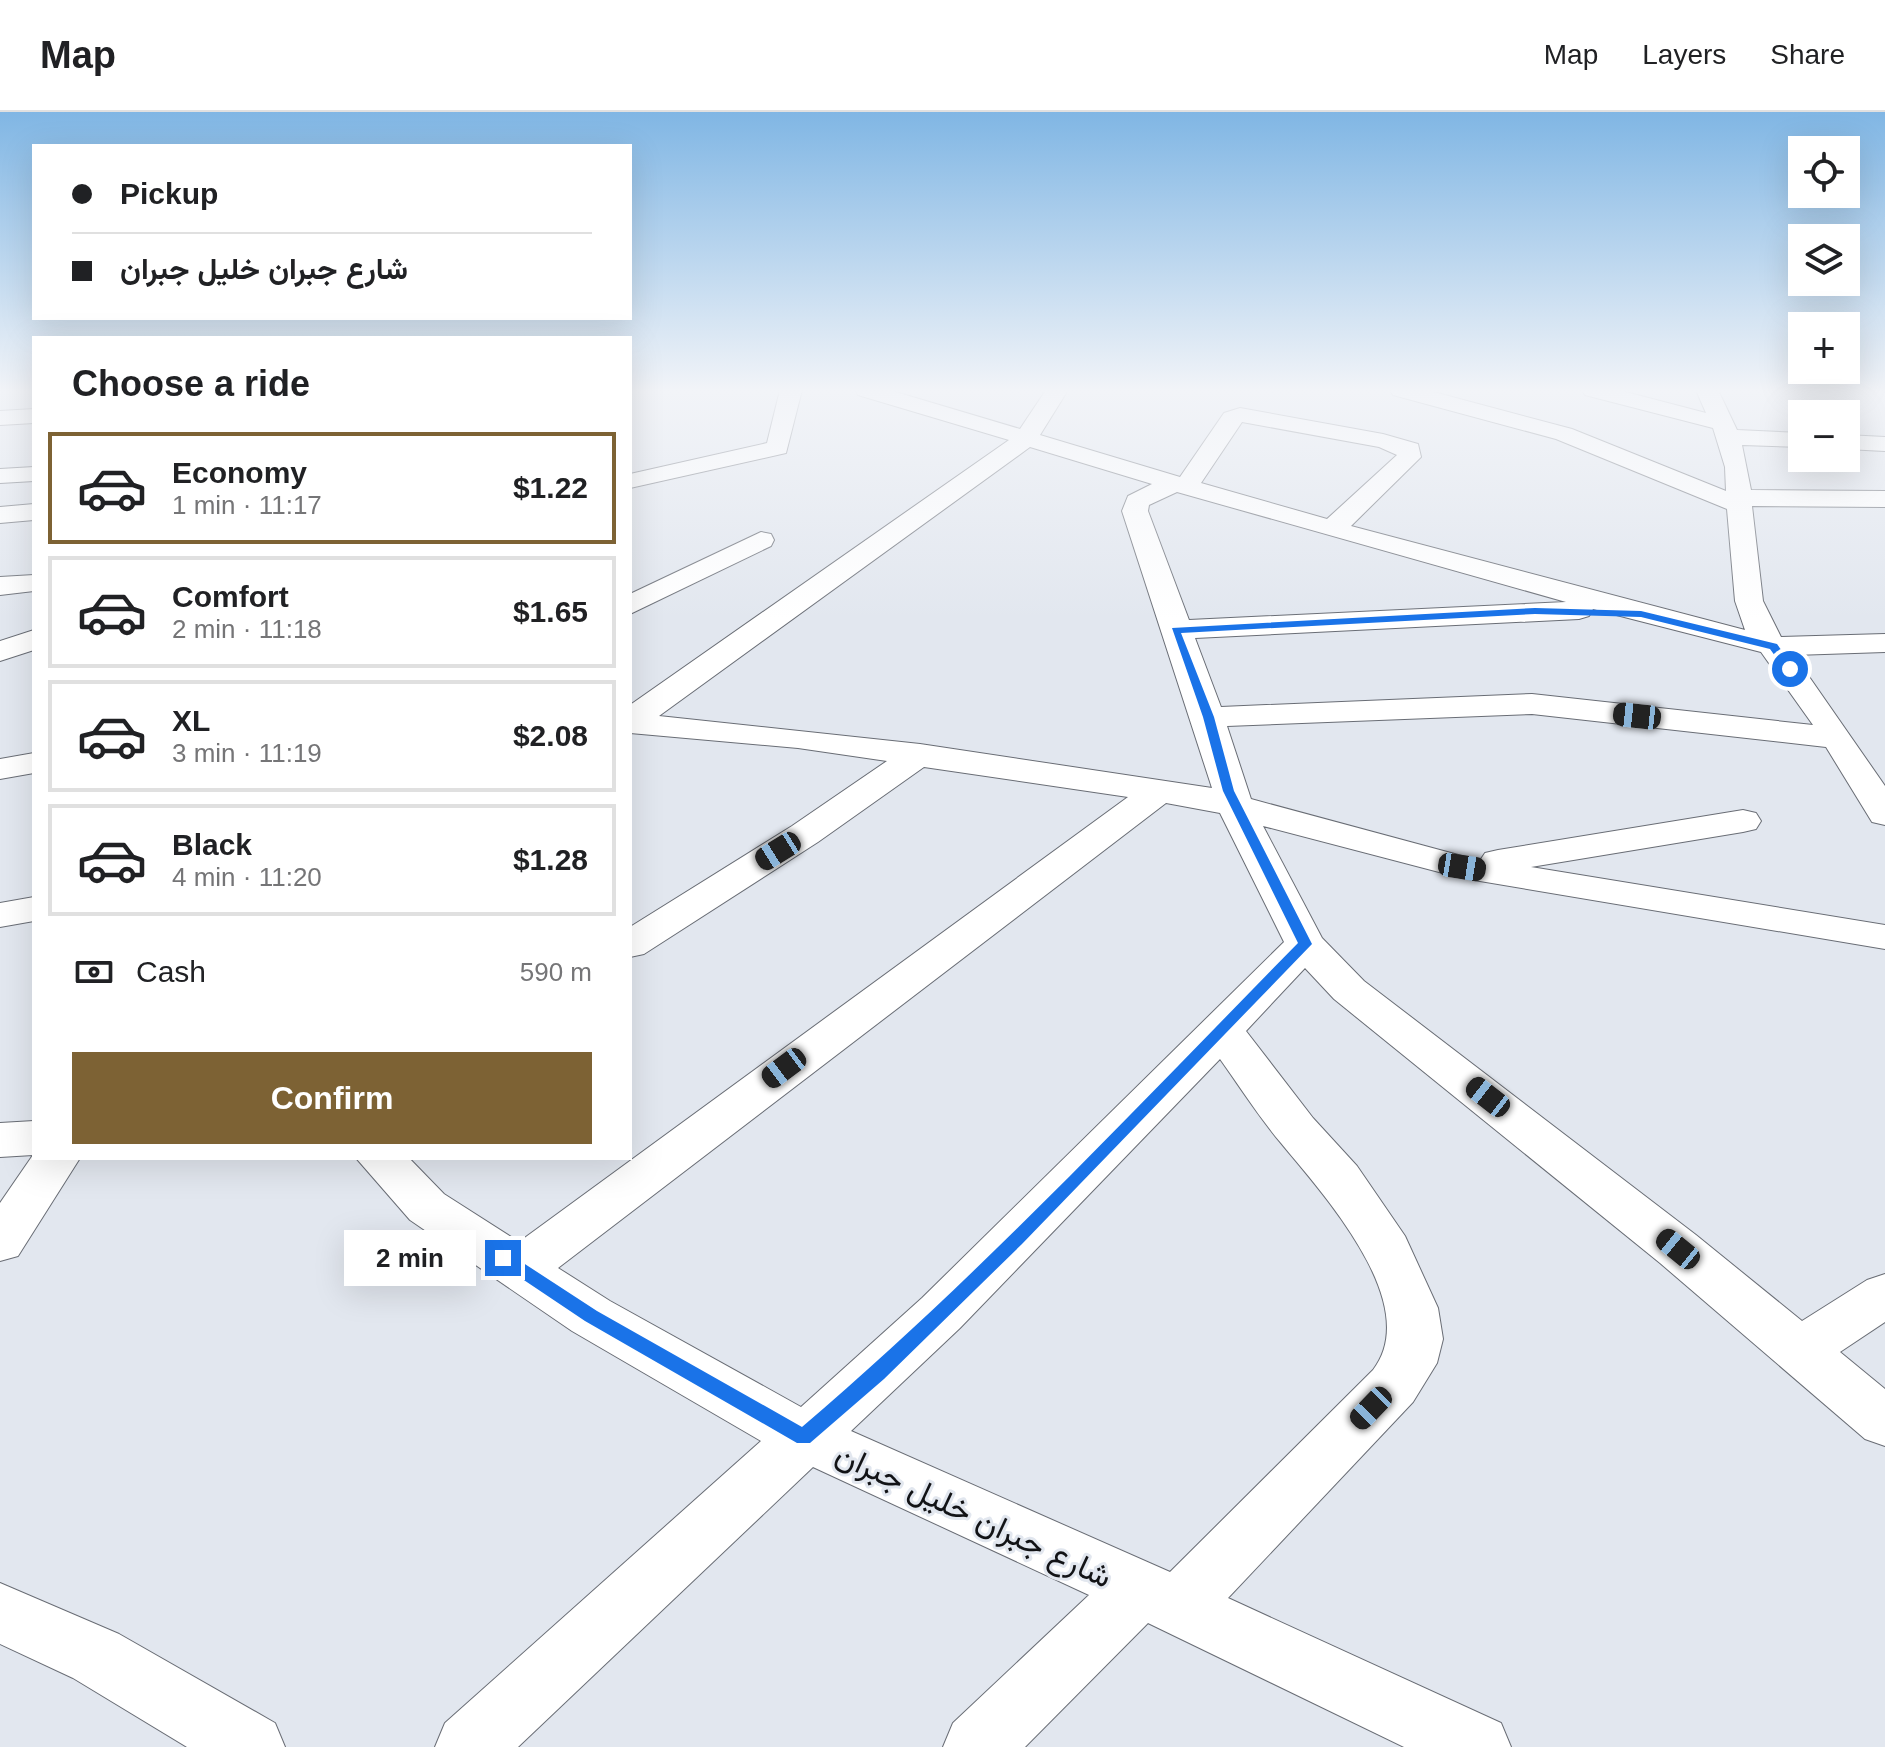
<!DOCTYPE html>
<html lang="en">
<head>
<meta charset="utf-8">
<style>
  :root { --surface:#fff; --page:#f2f2f2; --text:#202124; --muted:#757577; --line:#e0e0e0; --accent:#7d6234 }
  body { margin:0; font-family:Arial,Vazirmatn,sans-serif; background:var(--page); color:var(--text); height:100vh; display:flex; flex-direction:column; font-size:30px; white-space:nowrap }
  * { box-sizing:border-box; margin:0 }
  p { font-size:26px; color:var(--muted) }
  .icon { flex:none; width:44px; height:44px; fill:none; stroke:currentColor; stroke-width:2; stroke-linecap:round; stroke-linejoin:round }
  .map { position:relative; flex:1; overflow:hidden }
  .sheet { position:absolute; left:32px; top:224px; width:600px; height:824px; display:flex; flex-direction:column; background:var(--surface); border-radius:0px; box-shadow:0 8px 32px #0002 }
  .sheet>* { flex:none }
  .banner { position:absolute; left:32px; top:32px; width:600px; height:176px; border-radius:0px; box-shadow:0 8px 32px #0002; display:grid; align-content:center; height:176px; padding:0 40px; background:var(--surface) }
  .fabs { position:absolute; left:1788px; top:24px; display:grid; gap:16px }
  .fabs a { display:grid; place-items:center; width:72px; height:72px; border-radius:0px; background:var(--surface); box-shadow:0 8px 32px #0002; font-size:40px }
  .end { position:absolute; width:36px; height:36px; margin:-18px; border:10px solid #1a73e8; background:#fff; box-shadow:0 0 0 4px #fff }
  .from { border-radius:50% }
  .bubble { position:absolute; height:56px; border-radius:0px; background:var(--surface); box-shadow:0 8px 32px #0002; font-size:26px; font-weight:700; line-height:56px; text-align:center }
  .car { position:absolute; width:24px; height:48px; margin:-24px -12px; border-radius:10px; box-shadow:0 0 6px 2px #0007; background:linear-gradient(#222 24%,#8ab4d8 0 40%,#222 0 76%,#8ab4d8 0 86%,#222 0) }
  .banner b { display:flex; align-items:center; gap:28px; height:76px; font-size:30px }
  .banner b+b { border-top:2px solid var(--line) }
  .banner i { width:20px; height:20px; background:var(--text) }
  ul { padding:0; list-style:none }
  li { display:flex; align-items:center; gap:24px; height:112px; margin:0 16px 12px; padding:0 24px; border:4px solid var(--line); border-radius:0px }
  li div { flex:1 }
  li b { display:block; font-size:30px }
  li em { font-style:normal; font-weight:700 }
  li.selected { border-color:var(--accent) }
  li>.icon { width:72px; height:72px; stroke-width:1.5 }
  h2 { padding:0 40px; font-size:36px; line-height:96px }
  .pay { display:flex; align-items:center; gap:20px; height:88px; padding:0 40px; font-size:30px }
  .pay p { margin-inline-start:auto }
  .button { display:flex; gap:16px; margin-top:auto; padding:16px 40px }
  .button a { flex:1; height:92px; border-radius:0px; background:var(--accent); color:#fff; font-size:32px; font-weight:700; line-height:92px; text-align:center }
  header { display:flex; align-items:center; gap:48px; box-sizing:border-box; height:112px; padding:0 40px; background:var(--surface); border-bottom:2px solid var(--line) }
  header strong { font-size:38px }
  nav { display:flex; gap:44px; margin-inline-start:auto; font-size:28px }
  .map>svg:first-child { display:block }
  .lines { fill:none; stroke-linecap:round; stroke-linejoin:round }
  .minor-casing { stroke:#696d75; stroke-width:2 }
  .minor { fill:#fff; fill-rule:evenodd }
  .route { fill:#1a73e8 }
  .labels { text-anchor:middle; dominant-baseline:central; stroke-width:6; stroke-linejoin:round; paint-order:stroke }
  .near-street-label { font-size:32px; fill:#121316; stroke:#e2e7ef }
</style>
</head>
<body>
<header>
<strong>Map</strong>
<nav><a>Map</a><a>Layers</a><a>Share</a></nav>
</header>
<div class="map">
<svg width="1885" height="1635" viewBox="0 0 1885 1635">
  <rect width="100%" height="100%" fill="#e2e7ef"/>
  <g class="lines">
    <!-- minor casing -->
    <g class="minor-casing">
      <path id="minor" d="M780 278H802L786 341 630 376V362L767 331Z
        M855 278H889L1020 317 1046 278H1068L1040 323 1180 365 1224 301 1240 296 1383 322 1418 332 1421 345 1351 414 1745 518 1735 489 1727 397 1556 327 1393 283 1390 278H1426L1572 317 1726 379 1725 355 1713 316 1585 283 1582 278H1618L1706 301 1696 278H1718L1737 318 1802 321V335L1742 333 1751 378 1885 379V395L1752 394 1763 489 1781 525 1885 522V540L1794 543 1885 674V713L1872 710 1826 635 1532 602 1227 614 1251 687 1462 744 1481 747 1485 741 1498 738 1743 698 1756 701 1761 709 1756 717 1743 720 1531 755 1885 813V837L1462 766 1263 714 1322 826 1364 869 1696 1123 1802 1209 1867 1168 1885 1162V1210L1840 1240 1885 1277V1334L1865 1327 1660 1151 1334 887 1305 856 1246 919 1313 1006 1357 1054 1405 1124 1438 1196 1443 1227 1437 1251 1413 1290 1228 1486 1501 1611 1511 1635H1404L1148 1511 1025 1635H943L953 1611 1089 1483 813 1355 518 1635H435L445 1611 761 1329 572 1219 410 1108 356 1046H409L444 1082 519 1130 1128 685 924 655 818 730 644 842 630 845V815L792 714 887 649 798 636 630 621V593L1009 328 858 283ZM1242 310 1379 335 1397 343 1327 407 1201 371ZM1030 335 1152 372 1128 384 1122 399 1212 676 920 632 659 604ZM1177 380 1566 490 1189 508 1148 399 1149 393ZM1593 497 1761 540 1813 613 1532 582 1221 595 1195 526 1579 507 1589 504ZM1166 691 1220 701 1284 830 922 1186 801 1295 610 1189 558 1156ZM1220 947C1240 975 1259 1005 1281 1031 1322 1081 1424 1192 1373 1258L1170 1460 851 1319 960 1216Z
        M34 297V311L0 313V299Z
        M1846 323 1885 325V339L1846 337Z
        M34 355V369L0 371V357Z
        M34 392V408L0 411V395Z
        M761 420 771 422 774 428 771 434 630 502V482Z
        M34 463V479L0 483V465Z
        M34 518V538L0 549V529Z
        M34 641V661L0 667V647Z
        M34 785V809L0 815V791Z
        M34 1009V1046H80L18 1144 0 1149V1091L33 1043 0 1045V1011Z
        M0 1471 119 1522 275 1611 285 1635H187L73 1566 0 1532Z"/>
    </g>
    <!-- minor -->
    <use href="#minor" class="minor"/>
  </g>
  <!-- sky -->
  <linearGradient id="sky" x2="0" y2="1"><stop stop-color="#80b6e4"/><stop offset="0.55" stop-color="#f2f4f8"/><stop offset="1" stop-color="#f2f4f8" stop-opacity="0"/></linearGradient>
  <rect width="1885" height="507" fill="url(#sky)"/>
  <!-- route -->
  <path class="route" d="M1535 496 1641 499 1777 532 1795 557 1786 559 1770 537 1641 505 1535 502 1181 521 1214 605 1234 679 1312 832 1022 1132 884 1267 810 1331H797L585 1209 497 1150V1141H508L597 1199 802 1315C978 1165 1136 996 1298 831L1223 679 1203 605 1172 516Z"/>
  <g class="labels">
    <!-- near-street labels -->
    <g class="near-street-label">
      <text transform="translate(974 1403) rotate(25)">شارع جبران خليل جبران</text>
    </g>
  </g>
</svg>
<div class="fabs">
<a><svg class="icon" aria-label="locate" viewBox="0 0 24 24"><circle cx="12" cy="12" r="6"/><path d="M12 2v4M12 18v4M2 12h4M18 12h4"/></svg></a>
<a><svg class="icon" aria-label="layers" viewBox="0 0 24 24"><path d="M12 4l9 5-9 5-9-5zM3 14l9 5 9-5"/></svg></a>
<a>+</a>
<a>−</a>
</div>
<i class="end from" style="left:1790px;top:557px"></i>
<i class="end" style="left:503px;top:1146px"></i>
<div class="bubble" style="left:344px;top:1118px;width:132px">2 min</div>
<i class="car" style="left:1637px;top:604px;rotate:276deg"></i>
<i class="car" style="left:778px;top:739px;rotate:238deg"></i>
<i class="car" style="left:1462px;top:755px;rotate:99deg"></i>
<i class="car" style="left:784px;top:956px;rotate:233deg"></i>
<i class="car" style="left:1488px;top:985px;rotate:308deg"></i>
<i class="car" style="left:1678px;top:1137px;rotate:309deg"></i>
<i class="car" style="left:1371px;top:1296px;rotate:224deg"></i>
<div class="banner">
<b><i class="from"></i>Pickup</b>
<b><i></i>شارع جبران خليل جبران</b>
</div>
<section class="sheet">
<h2>Choose a ride</h2>
<ul>
<li class="selected"><svg class="icon" aria-label="car" viewBox="0 0 24 24"><path d="M5 17H2v-5l4-1 3-4h7l3 4 3 1v5h-3M9 17h6M6 11h13"/><circle cx="7" cy="17" r="2"/><circle cx="17" cy="17" r="2"/></svg><div><b>Economy</b><p>1 min · 11:17</p></div><em>$1.22</em></li>
<li><svg class="icon" aria-label="car" viewBox="0 0 24 24"><path d="M5 17H2v-5l4-1 3-4h7l3 4 3 1v5h-3M9 17h6M6 11h13"/><circle cx="7" cy="17" r="2"/><circle cx="17" cy="17" r="2"/></svg><div><b>Comfort</b><p>2 min · 11:18</p></div><em>$1.65</em></li>
<li><svg class="icon" aria-label="car" viewBox="0 0 24 24"><path d="M5 17H2v-5l4-1 3-4h7l3 4 3 1v5h-3M9 17h6M6 11h13"/><circle cx="7" cy="17" r="2"/><circle cx="17" cy="17" r="2"/></svg><div><b>XL</b><p>3 min · 11:19</p></div><em>$2.08</em></li>
<li><svg class="icon" aria-label="car" viewBox="0 0 24 24"><path d="M5 17H2v-5l4-1 3-4h7l3 4 3 1v5h-3M9 17h6M6 11h13"/><circle cx="7" cy="17" r="2"/><circle cx="17" cy="17" r="2"/></svg><div><b>Black</b><p>4 min · 11:20</p></div><em>$1.28</em></li>
</ul>
<div class="pay"><svg class="icon" aria-label="cash" viewBox="0 0 24 24"><path d="M3 7h18v10H3z"/><circle cx="12" cy="12" r="2"/></svg>Cash<p>590 m</p></div>
<div class="button"><a>Confirm</a></div>
</section>
</div>
</body>
</html>
